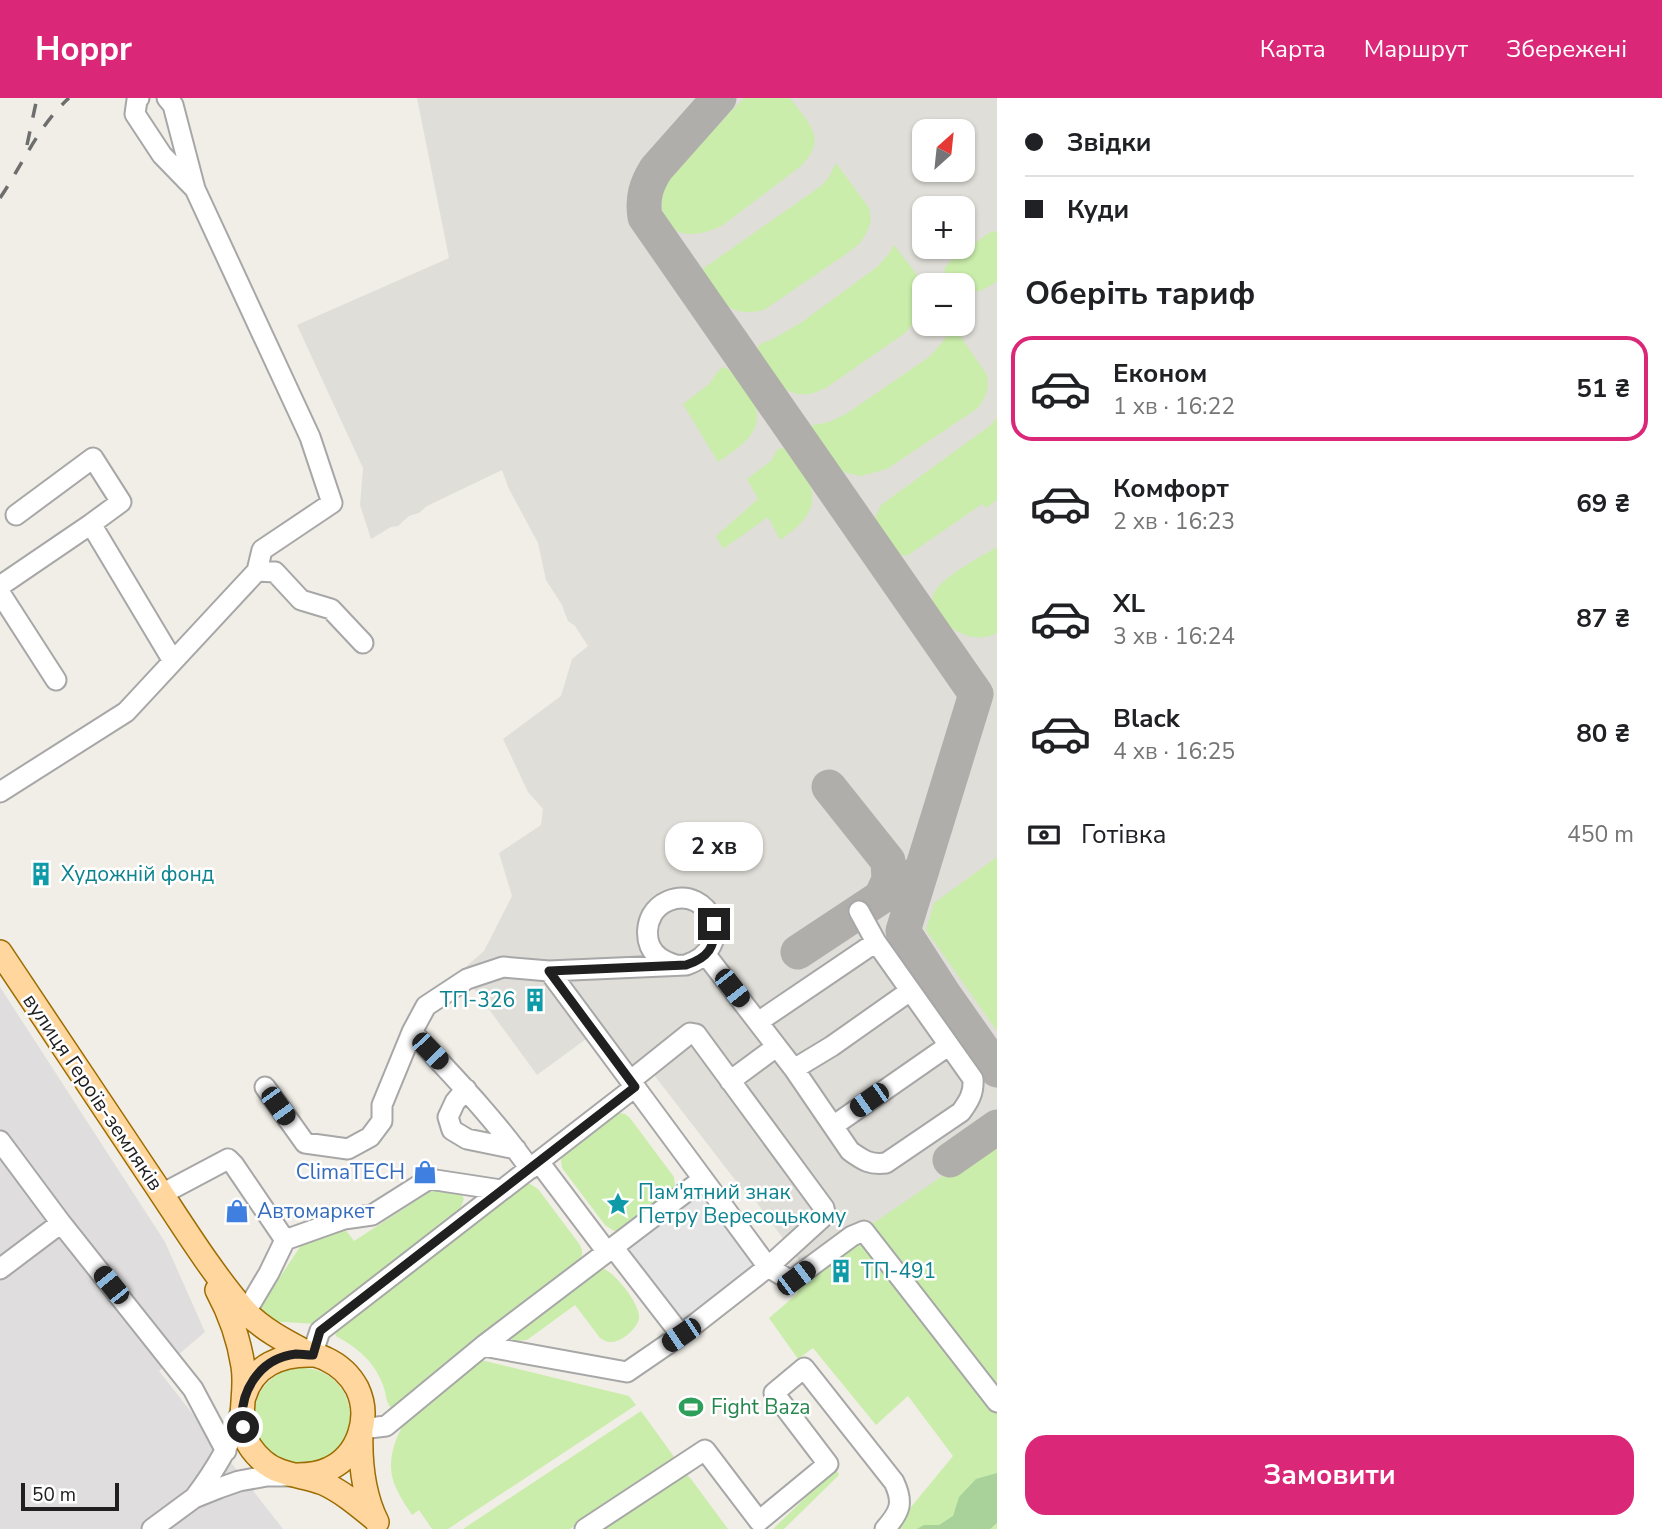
<!DOCTYPE html>
<html lang="uk">
<head>
<meta charset="utf-8">
<style>
  :root { --surface:#fff; --page:#f2f2f2; --text:#202124; --muted:#757577; --line:#e0e0e0; --accent:#db2777 }
  body { margin:0; font-family:"Nunito Sans",sans-serif; background:var(--page); color:var(--text); height:100vh; display:flex; flex-direction:column; font-size:26px; white-space:nowrap }
  * { box-sizing:border-box; margin:0 }
  p { font-size:23px; color:var(--muted) }
  .icon { flex:none; width:38px; height:38px; fill:none; stroke:currentColor; stroke-width:2; stroke-linecap:round; stroke-linejoin:round }
  .map { position:relative; flex:1; overflow:hidden }
  .details { display:flex; flex-direction:column; background:var(--surface); width:665px }
  .details>* { flex:none }
  .banner { display:grid; align-content:center; height:154px; padding:0 28px; background:var(--surface) }
  .needle { width:46px; rotate:27deg }
  .controls { position:absolute; left:912px; top:21px; display:grid; gap:14px }
  .controls a { display:grid; place-items:center; width:63px; height:63px; border-radius:14px; background:var(--surface); box-shadow:0 2px 5px #0004; font-size:35px }
  .scale { position:absolute; left:21px; bottom:18px; width:98px; box-sizing:border-box; padding-left:7px; border:4px solid #202020; border-top:0; font-size:19px; line-height:24px; white-space:nowrap; color:#202020; -webkit-text-stroke:5px #fff; paint-order:stroke }
  .end { position:absolute; width:32px; height:32px; margin:-16px; border:9px solid #202020; background:#fff; box-shadow:0 0 0 4px #fff }
  .from { border-radius:50% }
  .bubble { position:absolute; height:49px; border-radius:21px; background:var(--surface); box-shadow:0 2px 5px #0004; font-size:23px; font-weight:700; line-height:49px; text-align:center }
  .car { position:absolute; width:21px; height:42px; margin:-21px -10px; border-radius:9px; box-shadow:0 0 5px 2px #0007; background:linear-gradient(#222 24%,#8ab4d8 0 40%,#222 0 76%,#8ab4d8 0 86%,#222 0) }
  .banner b { display:flex; align-items:center; gap:24px; height:66px; font-size:26px }
  .banner b+b { border-top:2px solid var(--line) }
  .banner i { width:18px; height:18px; background:var(--text) }
  ul { padding:0; list-style:none }
  li { display:flex; align-items:center; gap:21px; height:105px; margin:0 14px 10px; padding:0 14px; border:4px solid transparent; border-radius:21px }
  li div { flex:1 }
  li b { display:block; font-size:26px }
  li em { font-style:normal; font-weight:700 }
  li.selected { border-color:var(--accent) }
  li>.icon { width:63px; height:63px; stroke-width:1.5 }
  h2 { padding:0 28px; font-size:32px; line-height:84px }
  .pay { display:flex; align-items:center; gap:18px; height:77px; padding:0 28px; font-size:26px }
  .pay p { margin-inline-start:auto }
  .action { display:flex; gap:14px; margin-top:auto; padding:14px 28px }
  .action a { flex:1; height:80px; border-radius:21px; background:var(--accent); color:#fff; font-size:28px; font-weight:700; line-height:80px; text-align:center }
  header { display:flex; align-items:center; gap:42px; box-sizing:border-box; height:98px; padding:0 35px; background:var(--accent); color:#fff }
  header strong { font-size:33px }
  nav { display:flex; gap:38px; margin-inline-start:auto; font-size:24px }
  main { display:flex; flex:1; min-height:0 }
  .map>svg:first-child { display:block }
  .residential { fill:#dfdddd }
  .airport { fill:#e0ded8; fill-rule:evenodd }
  .grass { fill:#caedab }
  .forest { fill:#a9d29a }
  .parking { fill:#e4e4e4 }
  .lines { fill:none; stroke-linecap:round; stroke-linejoin:round }
  .taxiway { stroke:#b0aeaa; stroke-width:35 }
  .minor-casing { stroke:#a7a7a7; stroke-width:23 }
  .major-casing { stroke:#9d6c00; stroke-width:26 }
  .minor { stroke:#fff; stroke-width:19 }
  .major { stroke:#ffd79e; stroke-width:23 }
  .rail { stroke:#6e6e6e; stroke-width:3.5; stroke-dasharray:14 14; stroke-linecap:butt }
  .route { stroke:#202020; stroke-width:9 }
  .labels { text-anchor:middle; dominant-baseline:central; stroke-width:5; stroke-linejoin:round; paint-order:stroke }
  .culture-label { font-size:21px; fill:#0d838f; stroke:#fff; text-anchor:start }
  .street-label { font-size:21px; fill:#202020; stroke:#fff }
  .shop-label { font-size:21px; fill:#366cbe; stroke:#fff; text-anchor:end }
  .leisure-label { font-size:21px; fill:#27864d; stroke:#fff; text-anchor:start }
</style>
</head>
<body>
<header>
<strong>Hoppr</strong>
<nav><a>Карта</a><a>Маршрут</a><a>Збережені</a></nav>
</header>
<main>
<div class="map">
<svg width="997" height="1431" viewBox="0 0 997 1431">
  <rect width="100%" height="100%" fill="#f1eee7"/>
  <!-- residential -->
  <path class="residential" d="M0 889 165 1144 205 1234 159 1273 283 1431H0Z"/>
  <!-- airport -->
  <path class="airport" d="M417 0H997V1247L803 1168 749 1094 746 1096 644 964 634 970 601 930 537 977 461 873 484 853 512 798 499 755 541 727 543 711 528 694 503 641 561 598 572 561 588 548 575 528 568 523 562 507 546 482 538 445 509 391 502 372 427 408 419 415 409 418 398 428 391 429 371 441 360 407 363 370 297 227 449 160ZM924 33H962V72H924ZM924 110H962V149H924ZM924 187H962V226H924Z"/>
  <!-- grass -->
  <path class="grass" d="M744 0H790C808 25 829 40 801 68L723 127C680 150 648 127 668 80Z
    M836 65 869 110 871 122 867 134 860 145 849 154 764 212C725 221 720 200 701 172L821 88 829 79Z
    M992 133 997 134V183C987 191 976 196 963 194L962 187H953L944 171 950 163Z
    M894 147C900 155 922 182 924 189 929 208 916 223 905 235L826 290 811 296H797L784 291 777 286 759 260 758 249 760 246 773 241 802 224 877 169 888 157Z
    M952 226 987 277 988 288 986 297 978 310 887 371 861 378 846 375 837 369 809 328 829 324 846 316 929 259 941 246 948 236Z
    M723 269C733 272 737 281 743 289 746 293 750 298 753 303 768 333 738 350 718 364L683 306 709 286 718 273Z
    M997 319V402L986 410 982 406 907 458 895 455 888 450 875 426 876 417 881 407 991 327Z
    M784 350C791 360 806 377 810 387 820 412 798 430 780 442L768 419 723 451 716 438 758 401 747 381 771 363 778 351Z
    M997 449V535C975 547 949 533 937 514 934 509 932 504 933 498 937 481 982 458 997 449Z
    M997 759V933L926 832 934 805Z
    M619 1015 625 1016 630 1020 674 1079 675 1089 672 1094 622 1133H614L605 1127 562 1070 561 1062 565 1055 614 1016Z
    M997 1041V1431H893L953 1358 908 1298 876 1327 813 1250 798 1261 769 1220 797 1196 803 1168 857 1127 875 1124Z
    M524 1086H530L538 1091 580 1147C583 1153 583 1157 579 1163L391 1310C386 1304 386 1297 384 1290 376 1265 358 1250 336 1238L334 1232Z
    M436 1090 459 1092 464 1101 459 1114 316 1226 269 1223 260 1215 262 1206 304 1143 342 1127 354 1143Z
    M604 1171C615 1175 641 1207 639 1220 638 1230 621 1245 610 1244 606 1244 604 1242 600 1240L575 1207 527 1242 518 1243 508 1241 594 1175Z
    M481 1262 629 1298 636 1307 448 1431H432L419 1412 412 1417C407 1409 401 1401 397 1392 384 1368 394 1339 409 1318Z
    M254 1318a48 48 0 1 1 96 0a48 48 0 1 1-96 0Z
    M641 1313 672 1356 674 1359 671 1364 570 1431H463Z
    M836 1372 839 1376 838 1378 784 1431H773L833 1373Z
    M683 1377H687L691 1381 728 1431H601Z"/>
  <!-- forest -->
  <path class="forest" d="M997 1375V1425L990 1431H917L924 1427H939L953 1418 959 1399 976 1381Z"/>
  <!-- parking -->
  <path class="parking" d="M693 1081 760 1169 685 1226 618 1139Z"/>
  <g class="lines">
    <!-- taxiway -->
    <path class="taxiway" d="M719 0 656 71C646 87 642 100 645 119L976 596 903 833 943 895 997 972
      M829 689 888 763 889 782 881 799
      M798 854 922 772
      M950 1062 997 1029"/>
    <!-- minor casing -->
    <g class="minor-casing">
      <path id="minor" d="M139 0 137 2 135 16 162 57 194 90
        M16 417 93 360 121 404 91 426
        M257 473 275 474 301 502 331 511 363 545
        M0 488 91 426 173 563
        M0 495 56 582
        M0 694 126 614 257 473 262 452 332 405 310 339 195 91 173 7 167 0
        M706 857 794 971 850 1053C863 1062 869 1067 886 1065L961 1014C969 1003 974 995 973 981L876 844 859 813
        M549 873 635 989
        M758 924 876 844
        M412 934C453 978 495 1021 530 1071
        M794 971 832 948 910 893
        M630 983 690 935 696 936 824 1110 825 1115 823 1119 768 1169 791 1183 852 1138 864 1133 997 1304
        M730 983 776 949
        M265 989 305 1045 348 1051 370 1039 382 1023V1007L412 934 426 908 467 881 503 869 549 873 686 867C739 849 709 786 668 803 661 806 656 810 652 817 647 826 646 838 650 848 655 859 664 863 675 867
        M466 991 455 1004 448 1019 452 1032 467 1041 516 1051
        M833 1028 948 948
        M0 1043 61 1125 193 1291 226 1353
        M539 1064 607 1154
        M162 1096 228 1061 234 1067 285 1142
        M0 1171 61 1125
        M247 1215 250 1207 269 1175 285 1142 344 1121 372 1117 429 1081 501 1092
        M681 1237 768 1169 703 1081
        M483 1248 627 1274 681 1237 613 1149
        M312 1257 320 1233 635 989 703 1081 483 1248 386 1328 361 1331
        M195 1399C215 1372 232 1345 241 1312
        M152 1431 194 1400 219 1390 239 1383 267 1378H290
        M585 1431 705 1352 759 1423 828 1366 774 1295 804 1270 894 1384C904 1405 900 1414 885 1431"/>
    </g>
    <!-- major casing -->
    <g class="major-casing">
      <path id="major" d="M0 854C49 927 98 1001 147 1074 179 1121 208 1170 245 1213 262 1231 285 1243 306 1254 313 1257 320 1258 326 1261 339 1267 350 1277 357 1290 371 1319 359 1357 329 1371 319 1376 309 1377 298 1377
        M217 1192C230 1216 239 1242 243 1268 249 1305 228 1333 263 1363 280 1378 303 1377 323 1385 343 1394 360 1409 376 1422
        M244 1299C253 1267 282 1256 312 1257
        M361 1334C360 1365 363 1396 377 1424"/>
    </g>
    <!-- minor -->
    <use href="#minor" class="minor"/>
    <!-- major -->
    <use href="#major" class="major"/>
    <!-- rail -->
    <path class="rail" d="M27 47 37 0
      M0 100C23 66 38 28 69 0"/>
  </g>
  <g class="lines">
    <!-- route -->
    <path class="route" d="M243 1329C238 1295 259 1260 296 1256 301 1256 307 1257 313 1257L320 1233 635 989 549 873 686 867C708 860 716 849 714 826"/>
  </g>
  <!-- icons -->
  <defs>
    <g id="building-bare" transform="scale(1.89)"><path d="M-4-6H4V6H1V3H-1V6H-4ZM-2.5-4.3h1.7v1.8h-1.7ZM.8-4.3h1.7v1.8H.8ZM-2.5-1h1.7V.8h-1.7ZM.8-1h1.7V.8H.8Z" fill="#0f9aa8" stroke="#fff" stroke-width="2.5" paint-order="stroke"/></g>
    <g id="shop-bare" transform="scale(1.89)"><path d="M-5-2.5h2.3a2.7 3.5 0 0 1 5.4 0H5L5.5 6h-11ZM-1.5-2.5h3a1.5 2.3 0 0 0-3 0Z" fill="#3f7fe0" stroke="#fff" stroke-width="2.5" paint-order="stroke"/></g>
    <g id="sight-bare" transform="scale(1.89)"><path d="M0-6L1.8-2.2L6-1.7L2.9 1.2L3.7 5.4L0 3.3L-3.7 5.4L-2.9 1.2L-6-1.7L-1.8-2.2Z" fill="#0f9aa8" stroke="#fff" stroke-width="2.5" paint-order="stroke"/></g>
    <g id="stadium-bare" transform="scale(1.89)"><path d="M0-5a6.5 5 0 1 0 0 10a6.5 5 0 1 0 0-10ZM-3.5-1.8h7v3.6h-7Z" fill="#2e9e5b" stroke="#fff" stroke-width="2.5" paint-order="stroke"/></g>
  </defs>
  <g fill-rule="evenodd">
    <use href="#building-bare" x="41" y="776"/>
    <use href="#building-bare" x="535" y="902"/>
    <use href="#shop-bare" x="425" y="1074"/>
    <use href="#sight-bare" x="618" y="1106"/>
    <use href="#shop-bare" x="237" y="1113"/>
    <use href="#building-bare" x="841" y="1173"/>
    <use href="#stadium-bare" x="691" y="1309"/>
  </g>
  <g class="labels">
    <!-- culture labels -->
    <g class="culture-label">
      <text x="61" y="776">Художній фонд</text>
      <text x="515" y="902" text-anchor="end">ТП-326</text>
      <text x="638" y="1094">Пам'ятний знак<tspan x="638" dy="24">Петру Вересоцькому</tspan></text>
      <text x="861" y="1173">ТП-491</text>
    </g>
    <!-- street labels -->
    <g class="street-label">
      <text transform="translate(93 994) rotate(56)">вулиця Героїв-земляків</text>
    </g>
    <!-- shop labels -->
    <g class="shop-label">
      <text x="405" y="1074">ClimaTECH</text>
      <text x="257" y="1113" text-anchor="start">Автомаркет</text>
    </g>
    <!-- leisure labels -->
    <g class="leisure-label">
      <text x="711" y="1309">Fight Baza</text>
    </g>
  </g>
</svg>
<div class="controls">
<a><svg class="needle" viewBox="-14 -14 28 28"><path d="M0-13l5 13h-10z" fill="#e53935"/><path d="M0 13l5-13h-10z" fill="#757577"/></svg></a>
<a>+</a>
<a>−</a>
</div>
<div class="scale">50 m</div>
<i class="end from" style="left:243px;top:1329px"></i>
<i class="end" style="left:714px;top:826px"></i>
<div class="bubble" style="left:665px;top:724px;width:98px">2 хв</div>
<i class="car" style="left:732px;top:890px;rotate:142deg"></i>
<i class="car" style="left:430px;top:953px;rotate:136deg"></i>
<i class="car" style="left:869px;top:1002px;rotate:235deg"></i>
<i class="car" style="left:278px;top:1008px;rotate:144deg"></i>
<i class="car" style="left:796px;top:1180px;rotate:53deg"></i>
<i class="car" style="left:111px;top:1187px;rotate:321deg"></i>
<i class="car" style="left:681px;top:1237px;rotate:236deg"></i>
</div>
<section class="details">
<div class="banner">
<b><i class="from"></i>Звідки</b>
<b><i></i>Куди</b>
</div>
<h2>Оберіть тариф</h2>
<ul>
<li class="selected"><svg class="icon" aria-label="car" viewBox="0 0 24 24"><path d="M5 17H2v-5l4-1 3-4h7l3 4 3 1v5h-3M9 17h6M6 11h13"/><circle cx="7" cy="17" r="2"/><circle cx="17" cy="17" r="2"/></svg><div><b>Економ</b><p>1 хв · 16:22</p></div><em>51 ₴</em></li>
<li><svg class="icon" aria-label="car" viewBox="0 0 24 24"><path d="M5 17H2v-5l4-1 3-4h7l3 4 3 1v5h-3M9 17h6M6 11h13"/><circle cx="7" cy="17" r="2"/><circle cx="17" cy="17" r="2"/></svg><div><b>Комфорт</b><p>2 хв · 16:23</p></div><em>69 ₴</em></li>
<li><svg class="icon" aria-label="car" viewBox="0 0 24 24"><path d="M5 17H2v-5l4-1 3-4h7l3 4 3 1v5h-3M9 17h6M6 11h13"/><circle cx="7" cy="17" r="2"/><circle cx="17" cy="17" r="2"/></svg><div><b>XL</b><p>3 хв · 16:24</p></div><em>87 ₴</em></li>
<li><svg class="icon" aria-label="car" viewBox="0 0 24 24"><path d="M5 17H2v-5l4-1 3-4h7l3 4 3 1v5h-3M9 17h6M6 11h13"/><circle cx="7" cy="17" r="2"/><circle cx="17" cy="17" r="2"/></svg><div><b>Black</b><p>4 хв · 16:25</p></div><em>80 ₴</em></li>
</ul>
<div class="pay"><svg class="icon" aria-label="cash" viewBox="0 0 24 24"><path d="M3 7h18v10H3z"/><circle cx="12" cy="12" r="2"/></svg>Готівка<p>450 m</p></div>
<div class="action"><a>Замовити</a></div>
</section>
</main>
</body>
</html>
